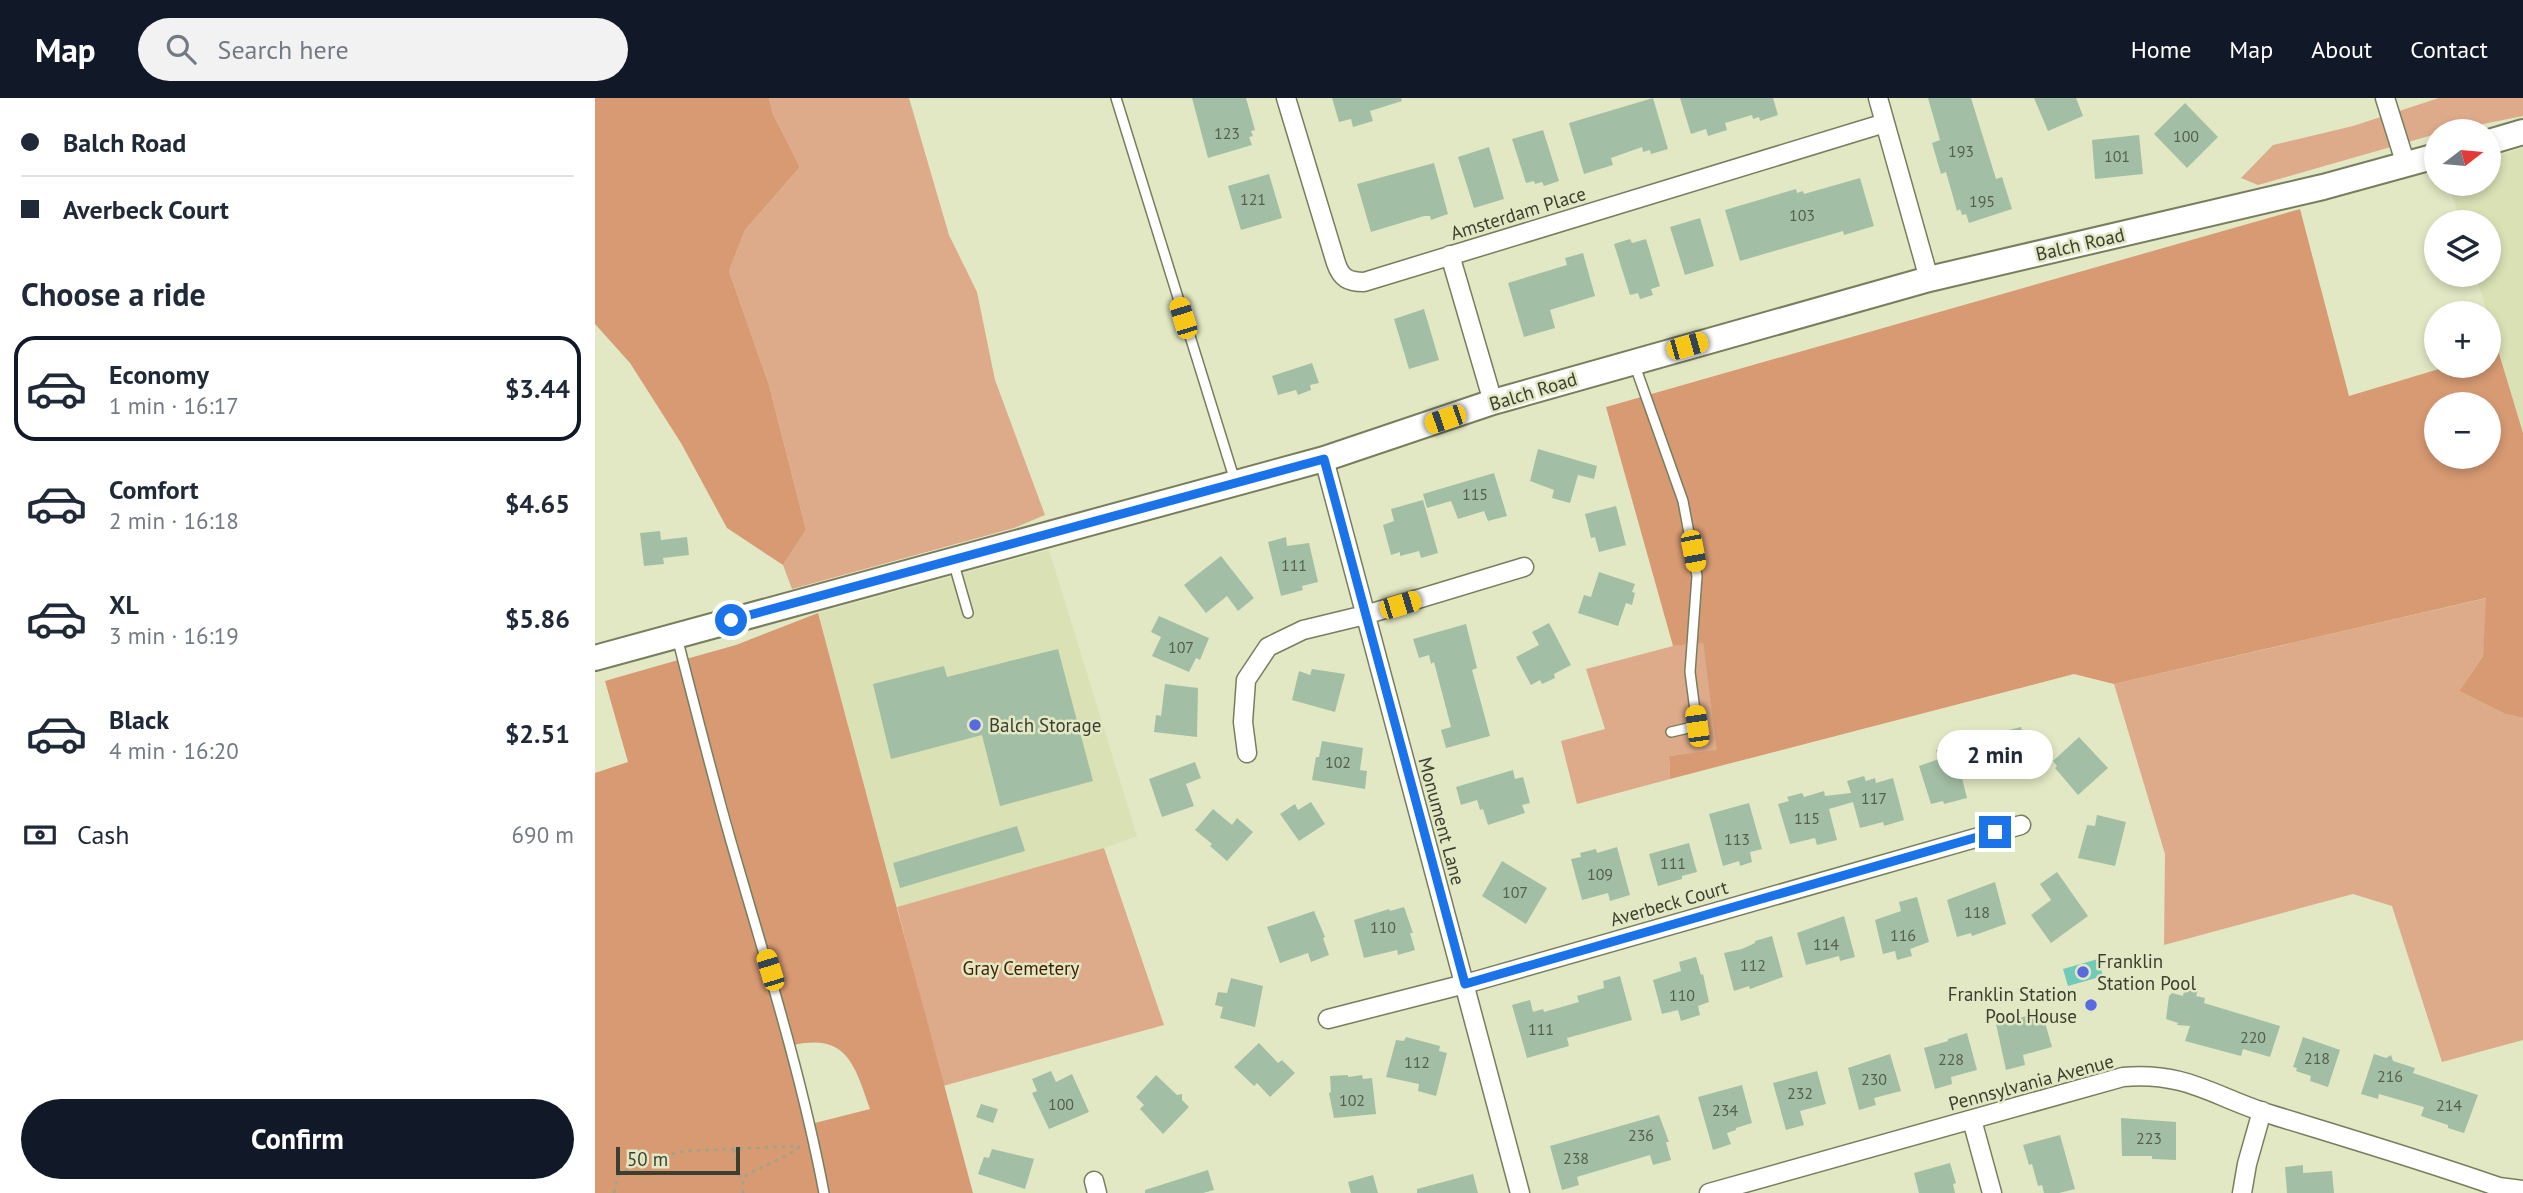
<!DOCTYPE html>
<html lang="en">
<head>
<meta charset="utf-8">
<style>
  :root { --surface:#fff; --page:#f2f2f3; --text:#1f2937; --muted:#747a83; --line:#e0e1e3; --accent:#111827 }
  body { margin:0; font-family:"PT Sans",sans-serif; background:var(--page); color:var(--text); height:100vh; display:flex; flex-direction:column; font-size:26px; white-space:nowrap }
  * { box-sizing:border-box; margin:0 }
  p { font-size:23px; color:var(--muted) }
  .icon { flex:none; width:38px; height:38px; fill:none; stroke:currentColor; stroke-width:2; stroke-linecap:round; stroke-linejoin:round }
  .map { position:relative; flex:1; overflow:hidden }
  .panel { display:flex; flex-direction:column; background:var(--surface); width:595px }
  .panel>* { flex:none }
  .guide { display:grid; align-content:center; height:154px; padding:0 21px; background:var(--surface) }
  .needle { width:46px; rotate:74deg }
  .tools { position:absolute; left:1829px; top:21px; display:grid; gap:14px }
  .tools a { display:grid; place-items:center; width:77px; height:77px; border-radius:50%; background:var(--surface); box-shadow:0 4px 10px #0003; font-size:35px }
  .scale { position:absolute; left:21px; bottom:18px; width:124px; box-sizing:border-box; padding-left:7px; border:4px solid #3c3f30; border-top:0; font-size:19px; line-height:24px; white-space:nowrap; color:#3c3f30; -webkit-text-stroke:5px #e2e8c4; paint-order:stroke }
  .end { position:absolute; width:32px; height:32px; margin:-16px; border:9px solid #1a73e8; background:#fff; box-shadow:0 0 0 4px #fff }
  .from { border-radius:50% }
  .bubble { position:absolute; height:49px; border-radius:24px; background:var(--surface); box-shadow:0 4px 10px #0003; font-size:23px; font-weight:700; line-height:49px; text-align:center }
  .car { position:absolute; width:21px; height:42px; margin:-21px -10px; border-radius:9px; box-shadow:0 0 5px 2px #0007; background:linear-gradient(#f5c518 24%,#345 0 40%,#f5c518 0 76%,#345 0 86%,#f5c518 0) }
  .guide b { display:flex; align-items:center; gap:24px; height:66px; font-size:26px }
  .guide b+b { border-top:2px solid var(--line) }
  .guide i { width:18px; height:18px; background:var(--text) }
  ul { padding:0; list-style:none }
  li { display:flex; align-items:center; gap:21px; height:105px; margin:0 14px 10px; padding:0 7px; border:4px solid transparent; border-radius:21px }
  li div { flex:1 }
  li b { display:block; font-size:26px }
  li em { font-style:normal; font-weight:700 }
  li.selected { border-color:var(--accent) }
  li>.icon { width:63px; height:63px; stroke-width:1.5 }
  h2 { padding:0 21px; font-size:32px; line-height:84px }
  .pay { display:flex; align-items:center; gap:18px; height:77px; padding:0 21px; font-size:26px }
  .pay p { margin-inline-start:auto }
  .action { display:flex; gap:14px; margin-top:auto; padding:14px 21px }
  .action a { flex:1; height:80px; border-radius:42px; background:var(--accent); color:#fff; font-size:28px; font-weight:700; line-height:80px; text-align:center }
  header { display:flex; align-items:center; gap:42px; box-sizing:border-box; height:98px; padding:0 35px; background:var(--accent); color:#fff }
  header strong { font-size:33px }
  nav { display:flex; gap:38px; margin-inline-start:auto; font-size:24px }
  .search { width:490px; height:63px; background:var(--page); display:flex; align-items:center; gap:18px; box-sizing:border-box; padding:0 24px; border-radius:38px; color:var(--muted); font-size:26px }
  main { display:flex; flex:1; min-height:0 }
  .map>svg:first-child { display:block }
  .built { fill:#d9e1b5 }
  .green { fill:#ddaa8a }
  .forest { fill:#d79a73; fill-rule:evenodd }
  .water { fill:#70cab7 }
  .building { fill:#a2bfa5 }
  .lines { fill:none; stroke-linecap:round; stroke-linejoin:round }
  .lane-casing { stroke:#787e5d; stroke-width:12 }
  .street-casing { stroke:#787e5d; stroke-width:21 }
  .secondary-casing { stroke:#787e5d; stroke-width:28 }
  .path { stroke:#9fa489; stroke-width:2.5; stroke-dasharray:3.5 5; stroke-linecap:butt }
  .lane { stroke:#fff; stroke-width:9 }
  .street { stroke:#fff; stroke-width:18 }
  .secondary { stroke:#fff; stroke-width:24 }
  .route { stroke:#1a73e8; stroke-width:9 }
  .poi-dot { fill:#5969e0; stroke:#e2e8c4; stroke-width:2.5 }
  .labels { text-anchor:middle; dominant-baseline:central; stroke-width:5; stroke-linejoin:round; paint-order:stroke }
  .number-label { font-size:16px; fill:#565f4d }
  .street-label { font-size:19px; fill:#3c3f30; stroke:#e2e8c4 }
  .poi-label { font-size:19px; fill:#3c3f30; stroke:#e2e8c4; text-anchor:start }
  .park-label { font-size:19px; fill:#451e01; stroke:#e2e8c4 }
</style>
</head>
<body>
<header>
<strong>Map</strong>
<div class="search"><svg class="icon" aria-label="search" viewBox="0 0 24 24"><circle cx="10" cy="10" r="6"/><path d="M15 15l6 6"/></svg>Search here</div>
<nav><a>Home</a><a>Map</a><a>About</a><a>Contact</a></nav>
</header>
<main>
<section class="panel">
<div class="guide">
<b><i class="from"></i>Balch Road</b>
<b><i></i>Averbeck Court</b>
</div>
<h2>Choose a ride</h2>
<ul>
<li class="selected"><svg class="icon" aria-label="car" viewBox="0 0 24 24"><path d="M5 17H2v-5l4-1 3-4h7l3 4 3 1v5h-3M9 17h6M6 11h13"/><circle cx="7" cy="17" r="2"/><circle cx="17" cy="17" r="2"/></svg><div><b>Economy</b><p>1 min · 16:17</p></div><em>$3.44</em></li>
<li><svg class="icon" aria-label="car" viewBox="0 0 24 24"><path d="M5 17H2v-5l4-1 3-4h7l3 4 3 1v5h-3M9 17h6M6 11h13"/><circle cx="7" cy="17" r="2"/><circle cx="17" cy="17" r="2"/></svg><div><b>Comfort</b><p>2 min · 16:18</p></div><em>$4.65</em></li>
<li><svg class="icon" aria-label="car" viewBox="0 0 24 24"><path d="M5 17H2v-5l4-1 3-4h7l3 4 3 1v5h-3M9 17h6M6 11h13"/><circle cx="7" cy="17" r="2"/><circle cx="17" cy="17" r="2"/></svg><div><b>XL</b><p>3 min · 16:19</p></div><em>$5.86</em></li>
<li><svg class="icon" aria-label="car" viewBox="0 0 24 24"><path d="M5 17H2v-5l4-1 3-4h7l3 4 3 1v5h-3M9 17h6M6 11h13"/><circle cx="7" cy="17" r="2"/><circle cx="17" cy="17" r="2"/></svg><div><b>Black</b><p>4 min · 16:20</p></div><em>$2.51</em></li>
</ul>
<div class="pay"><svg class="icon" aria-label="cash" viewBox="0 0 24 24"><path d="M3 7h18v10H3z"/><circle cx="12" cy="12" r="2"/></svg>Cash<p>690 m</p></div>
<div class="action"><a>Confirm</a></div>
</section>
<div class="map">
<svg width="1928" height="1095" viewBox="0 0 1928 1095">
  <rect width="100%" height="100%" fill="#e2e8c4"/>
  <!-- built -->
  <path class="built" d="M1928 50V335L1881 177H1894V124H1865L1854 86H1894V60Z
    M454 452 542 738 509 750 302 809 223 515Z"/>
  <!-- green -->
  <path class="green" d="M174 0H314L354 137 382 194 400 282 450 417 419 430 197 491 188 467 211 432 174 287 134 173 150 132 205 69 178 16Z
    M1844 0H1928V18L1853 33H1841V36L1663 87 1646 80 1678 47 1758 28Z
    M1892 500 1888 558 1864 593 1910 616 1928 620V942L1847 964 1797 808 1758 796 1569 847 1570 756 1519 586Z
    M1108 544 1123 653 1074 658 1075 681 982 706 966 643 1010 631 991 571 1078 548Z
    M509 750 569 927 348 988 302 809Z"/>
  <!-- forest -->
  <path class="forest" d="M0 0H174L178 16 205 69 150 132 134 173 174 287 211 432 188 467 132 430 86 345 35 265 0 226Z
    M1705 111 1754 298 1854 268H1894V255L1903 252 1928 335V620L1910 616 1864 593 1888 558 1891 500 1519 586 1479 576 1075 681 1074 658 1122 652 1108 545 1078 548 1011 309ZM1841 306H1894V359H1841Z
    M223 515 378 1095H0V675L33 664 10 583 83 562 212 1027 275 1011C260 969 253 935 199 947L91 561 141 547Z"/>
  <!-- water -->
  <path class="water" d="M1503 861 1508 878 1473 888 1468 871Z"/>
  <!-- building -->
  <path class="building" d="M597 0H651L660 32 656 33 658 38 654 39 657 47 613 60Z
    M737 0H806L807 3 775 13 778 23 758 29 756 21 744 24Z
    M1058 0 1073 51 1056 56 1055 52 1048 54 1047 49 1016 60 1018 67 989 76 974 25Z
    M1085 0H1178L1183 17 1165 23 1164 19 1158 21 1157 17 1130 25 1132 32 1113 38 1111 31 1096 36Z
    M1333 0H1376L1401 81 1407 79 1417 111 1374 125 1371 116 1367 117 1365 111 1362 113 1351 74 1346 76 1337 45 1345 42Z
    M1439 0H1481L1488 18 1453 33Z
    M1590 5 1623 39 1592 70 1559 36Z
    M948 32 964 83 949 88 947 84 940 86 939 83 931 85 917 41Z
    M1544 37 1548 76 1500 81 1497 42Z
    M894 49 909 101 879 110 863 59Z
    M839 65 853 116 836 122 835 118H829L776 134 762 86Z
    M674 76 687 120 646 132 633 88Z
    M1265 80 1279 128 1249 137 1248 133 1145 163 1130 112 1201 91 1202 95 1208 93 1209 96Z
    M1105 120 1119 168 1090 177 1075 129Z
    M1035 141 1037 145 1051 141 1065 188 1056 191 1058 197 1045 201 1043 195 1035 197 1019 146Z
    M988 155 1000 198 955 212 960 230 929 239 913 185 972 167 970 160Z
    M829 211 844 262 814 271 799 221Z
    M717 265 724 285 715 287 716 292 703 297 701 292 683 297 677 278Z
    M943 351 1002 368 999 381 983 377 975 405 957 400 959 392 935 383Z
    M899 375 912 418 893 423 889 413 863 421 856 403 832 410 828 396Z
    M828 402 843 455 826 460 824 453 805 458V454L796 457 788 427 799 423 796 411Z
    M1021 408 1031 447 1004 454 1000 439 996 440 990 416Z
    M65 433 66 442 92 439 94 457 68 460 69 466 49 468 45 435Z
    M691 439 692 448 714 445 723 484 707 488 708 492 686 498 673 444Z
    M626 458 659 500 643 513 632 498 611 515 589 487Z
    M1004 474 1040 486 1037 494 1040 495 1037 507 1031 505 1023 528 983 515 989 497 996 499Z
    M564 518 614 540 605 562 601 560 594 574 557 558 566 539 556 534Z
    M954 525 976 567 959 576 960 580 947 586 945 582 936 587 921 559 944 547 937 534Z
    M871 526 882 570 877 572 895 638 851 650 846 632 856 629 839 564 836 566 834 557 824 560 818 541Z
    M463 551 498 683 405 708 387 637 296 661 278 586 349 568 352 579Z
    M717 571 750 576 740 614 697 602 704 573 715 577Z
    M570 586 603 590 602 639 559 634 561 617 566 618Z
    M1426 629 1434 657 1419 662 1420 665 1398 671 1394 668 1386 639Z
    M1484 639 1513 670 1483 697 1460 670 1462 668 1458 663Z
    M727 643 768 650 765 672 772 673 770 691 717 682 721 659H724Z
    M1356 648 1359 658 1361 657 1372 700 1349 706 1348 703 1336 706 1324 668 1344 661 1341 652Z
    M600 664 606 680 591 686 599 708 567 719 554 681Z
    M918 672 920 681 928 679 935 705 927 707 930 715 893 727 888 711 885 712 882 702 866 707 861 689Z
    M1269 678 1271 683 1280 680 1281 685 1298 680 1309 722 1289 728 1288 724 1265 730 1258 704 1234 711 1242 742 1222 747 1220 740 1195 746 1183 706 1194 703 1192 699 1207 695 1209 699 1229 693 1230 698 1256 695 1252 683Z
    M716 704 730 726 704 743 685 716 700 706 703 712Z
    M1154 705 1167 751 1155 754 1157 764 1145 768 1144 763 1128 768 1114 716Z
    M618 711 637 727 642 720 658 734 632 763 615 748 617 746 600 732Z
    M1502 717 1531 724 1520 768 1483 760 1492 727 1500 728Z
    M422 728 430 753 305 790 298 765Z
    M1094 745 1102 774 1087 778V781L1063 788 1054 756Z
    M1022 749 1035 797 1015 803 1013 795 987 802 976 761 986 759 985 755 1001 751 1002 755Z
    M907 763 952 790 931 826 887 798Z
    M1462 774 1493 818 1456 845 1436 817 1456 802 1445 786Z
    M1400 784 1411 826 1377 838 1376 835 1362 839 1352 802Z
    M1322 799 1334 844 1315 851 1317 858 1302 862 1300 853 1288 856 1280 822 1306 813 1304 804Z
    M809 809 818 835H815L820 852 803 857 802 852 769 860 759 822 794 811 795 813Z
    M719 813 730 839 728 840 734 857 716 864 713 855 685 865 672 829Z
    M1249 818 1260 859 1245 863 1244 858 1211 867 1202 835Z
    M1177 838 1188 879 1155 891 1154 888 1139 893 1129 855 1147 851 1160 845V843Z
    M1101 859 1106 877 1108 876 1114 904 1103 908 1105 917 1086 923 1083 912 1067 916 1058 882 1086 873 1084 864Z
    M1025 878 1037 922 972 940 974 948 932 960 917 907 935 902 938 914 948 911 949 914 984 904 982 898 1009 890 1008 883Z
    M636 880 668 888 660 929 625 920 628 909 620 907 623 894 632 895Z
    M1590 889 1603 892 1601 898 1610 900 1609 905 1685 928 1675 959 1648 951 1646 958 1590 943 1595 928 1582 927 1583 925 1571 921 1574 898 1577 895 1588 898Z
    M1447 914 1457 949 1428 957 1430 967 1411 972 1401 926Z
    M1372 935 1382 972 1356 979 1357 986 1340 991 1329 950 1353 943V941Z
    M811 939 845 948 844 953 852 955 841 998 823 993 824 986 791 979 801 942 809 943Z
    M1708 939 1745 952 1733 989 1715 983 1716 978 1701 973 1702 970 1698 969Z
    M664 945 683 965 687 962 700 975 675 999 662 985 659 988 639 969Z
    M1295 956 1306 993 1279 1000 1281 1007 1264 1012 1253 970Z
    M1779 956 1791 960 1796 957 1798 963 1820 970 1818 975 1883 997 1869 1035 1853 1030V1027L1826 1018 1829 1009 1784 996 1783 1001 1766 996Z
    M456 973 461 984 477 976 494 1014 454 1031 437 995 442 993 437 981Z
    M1222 973 1231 1006 1205 1013 1209 1027 1191 1032 1178 985Z
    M561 977 582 997 587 996V1002L594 1009 568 1036 545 1011 549 1007 541 999Z
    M753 977V979L767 977 768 981 777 980 781 1016 739 1020 734 995 736 994 735 978Z
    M1147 987 1157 1025 1141 1030V1032L1132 1035 1136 1046 1118 1052 1103 999Z
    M386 1006 403 1011 398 1025 381 1019Z
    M1064 1017 1074 1044H1071L1076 1062 1058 1067 1055 1057 982 1079 984 1087 967 1092 955 1048Z
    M1526 1020 1581 1024V1062L1557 1061V1058H1527Z
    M1465 1037 1480 1091 1464 1095H1449L1447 1087 1443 1088 1437 1066 1434 1067 1428 1047Z
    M397 1051 439 1061 430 1091 383 1076 389 1059 394 1060Z
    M1355 1065 1361 1085 1358 1086 1360 1095H1324L1319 1075Z
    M1708 1067V1075L1737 1073 1739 1095H1692L1690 1069Z
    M613 1072 619 1092 608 1095H550V1092Z
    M878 1076 883 1095H822V1091Z
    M778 1077 783 1095H756L753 1084Z"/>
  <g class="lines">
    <!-- lane casing -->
    <g class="lane-casing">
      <path id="lane" d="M521 0 640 383
        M1039 265 1088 403 1102 478 1095 574 1102 628 1076 634
        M358 463 373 515
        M82 539C99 606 116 673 135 740 169 858 206 974 229 1095"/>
    </g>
    <!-- street casing -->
    <g class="street-casing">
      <path id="street" d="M691 0 741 165C746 180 753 184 769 184L1290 25
        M1283 0 1334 181
        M1790 0 1811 67
        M855 157 898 304
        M729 361 925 1095
        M652 655 648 624 651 582 673 549 708 532 770 517 929 469
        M733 921 870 886 1426 727
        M1377 1022 1397 1095
        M499 1083 502 1095
        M1114 1095 1528 979C1591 974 1616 997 1671 1015 1749 1039 1827 1062 1904 1089L1928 1092
        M1647 1095 1652 1066 1667 1013"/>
    </g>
    <!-- secondary casing -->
    <g class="secondary-casing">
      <path id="secondary" d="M1894 44 1928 34
        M0 560 729 361 898 304 1334 181 1728 89 1841 58"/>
    </g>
    <!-- path -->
    <path class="path" d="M139 1051 146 1084
      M19 1095 23 1078 45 1063 90 1053 205 1048
      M148 1095V1080C166 1067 187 1063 204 1049"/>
    <!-- lane -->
    <use href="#lane" class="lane"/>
    <!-- street -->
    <use href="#street" class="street"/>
    <!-- secondary -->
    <use href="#secondary" class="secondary"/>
  </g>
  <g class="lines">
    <!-- route -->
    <path class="route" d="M136 522 729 361 870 886 1400 734"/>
  </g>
  <!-- markers -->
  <g class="poi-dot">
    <circle cx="380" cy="627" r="7"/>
    <circle cx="1488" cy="874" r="7"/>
    <circle cx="1496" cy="907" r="7"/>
  </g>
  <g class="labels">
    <!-- number labels -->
    <g class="number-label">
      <text x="632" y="35">123</text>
      <text x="1591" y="38">100</text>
      <text x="1366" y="53">193</text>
      <text x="1522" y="58">101</text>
      <text x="658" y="101">121</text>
      <text x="1387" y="103">195</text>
      <text x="1207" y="117">103</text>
      <text x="880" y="396">115</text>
      <text x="699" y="467">111</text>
      <text x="586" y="549">107</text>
      <text x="743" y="664">102</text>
      <text x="1279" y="700">117</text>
      <text x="1212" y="720">115</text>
      <text x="1142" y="741">113</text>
      <text x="1078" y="765">111</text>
      <text x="1005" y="776">109</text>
      <text x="920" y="794">107</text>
      <text x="1382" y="814">118</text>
      <text x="788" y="829">110</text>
      <text x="1308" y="837">116</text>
      <text x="1231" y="846">114</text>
      <text x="1158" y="867">112</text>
      <text x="1087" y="897">110</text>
      <text x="946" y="931">111</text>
      <text x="1658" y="939">220</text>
      <text x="1722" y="960">218</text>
      <text x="1356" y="961">228</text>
      <text x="822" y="964">112</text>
      <text x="1795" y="978">216</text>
      <text x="1279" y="981">230</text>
      <text x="1205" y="995">232</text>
      <text x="757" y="1002">102</text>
      <text x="466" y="1006">100</text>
      <text x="1854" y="1007">214</text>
      <text x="1130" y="1012">234</text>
      <text x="1046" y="1037">236</text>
      <text x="1554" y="1040">223</text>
      <text x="981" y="1060">238</text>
    </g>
    <!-- street labels -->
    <g class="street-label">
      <text transform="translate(923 115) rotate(-17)">Amsterdam Place</text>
      <text transform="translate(1485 146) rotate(-13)">Balch Road</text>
      <text transform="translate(938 293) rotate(-17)">Balch Road</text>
      <text transform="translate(847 723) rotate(75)">Monument Lane</text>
      <text transform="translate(1074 805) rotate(-16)">Averbeck Court</text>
      <text transform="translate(1436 984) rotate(-15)">Pennsylvania Avenue</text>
    </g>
    <!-- poi labels -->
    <g class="poi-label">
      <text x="394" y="627">Balch Storage</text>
      <text x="1502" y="863">Franklin<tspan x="1502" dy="22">Station Pool</tspan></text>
      <text x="1482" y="896" text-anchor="end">Franklin Station<tspan x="1482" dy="22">Pool House</tspan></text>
    </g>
    <!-- park labels -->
    <g class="park-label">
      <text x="426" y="870">Gray Cemetery</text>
    </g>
  </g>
</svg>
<div class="tools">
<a><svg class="needle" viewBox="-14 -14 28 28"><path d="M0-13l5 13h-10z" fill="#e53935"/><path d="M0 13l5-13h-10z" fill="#747a83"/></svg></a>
<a><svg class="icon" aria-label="layers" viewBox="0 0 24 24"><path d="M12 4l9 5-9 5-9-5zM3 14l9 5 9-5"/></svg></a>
<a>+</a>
<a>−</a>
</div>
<div class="scale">50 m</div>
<i class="end from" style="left:136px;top:522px"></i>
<i class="end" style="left:1400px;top:734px"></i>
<div class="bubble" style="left:1342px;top:632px;width:116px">2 min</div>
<i class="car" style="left:588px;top:220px;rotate:343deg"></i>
<i class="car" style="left:1092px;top:248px;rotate:74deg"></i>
<i class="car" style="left:850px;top:321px;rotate:251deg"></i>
<i class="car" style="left:1098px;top:453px;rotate:169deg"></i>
<i class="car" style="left:805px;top:507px;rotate:73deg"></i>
<i class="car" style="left:1102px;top:628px;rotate:352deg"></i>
<i class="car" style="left:175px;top:872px;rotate:343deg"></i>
</div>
</main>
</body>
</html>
